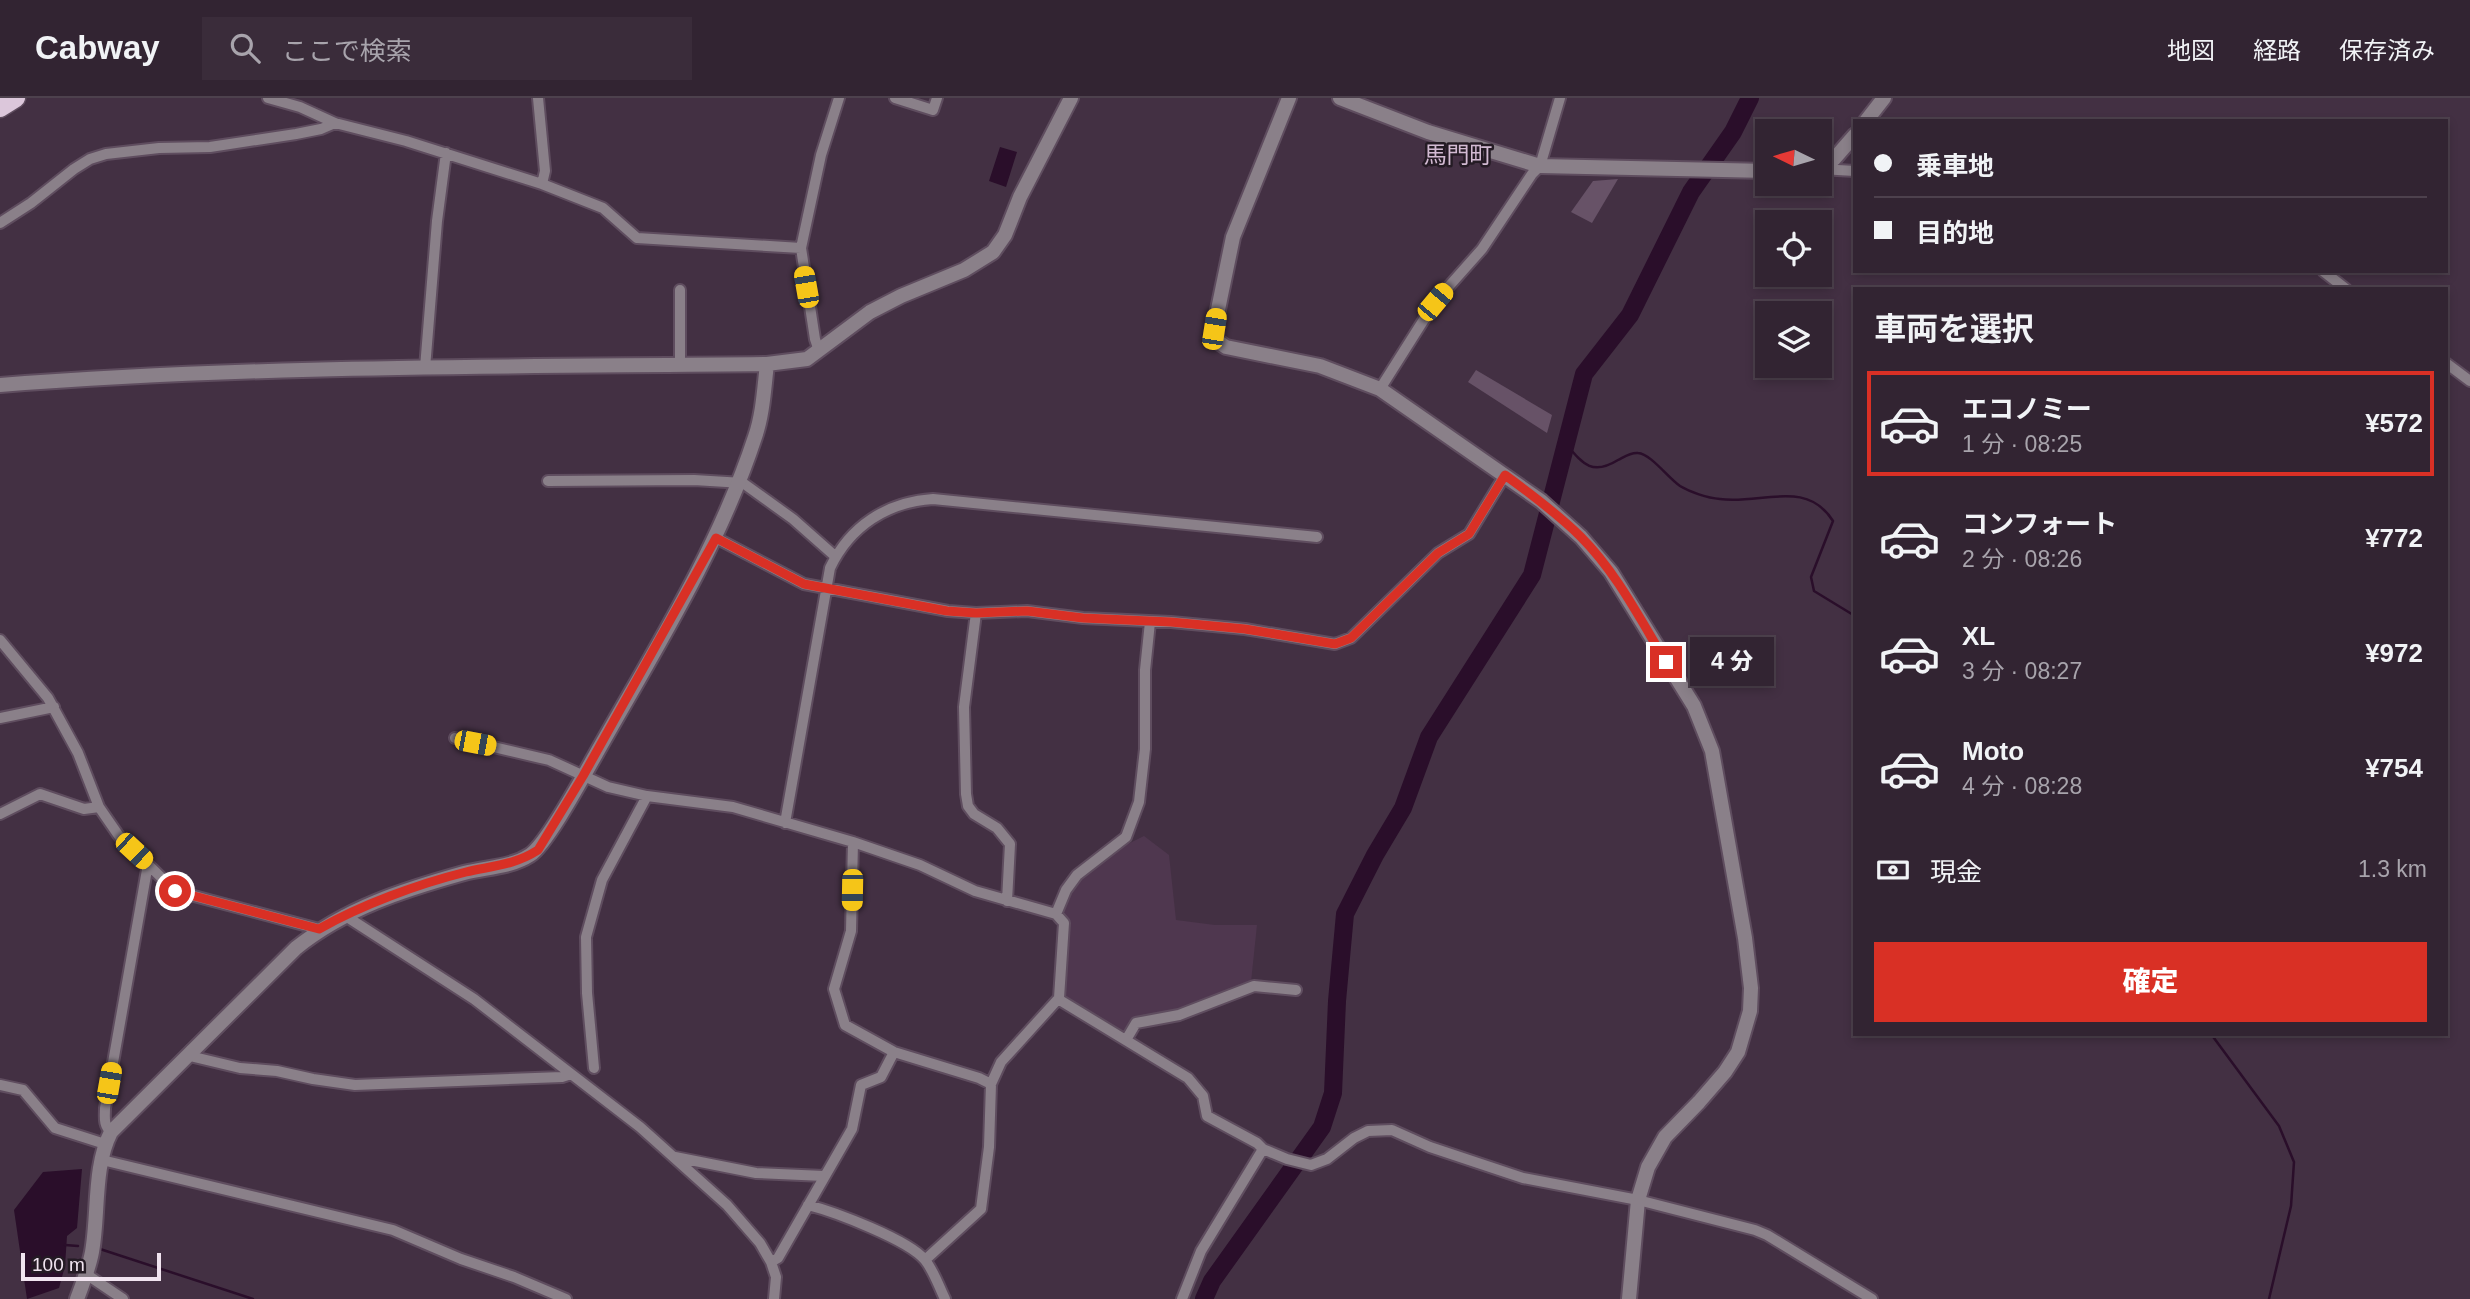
<!DOCTYPE html>
<html lang="ja">
<head>
<meta charset="utf-8">
<style>
  :root { --surface:#322432; --page:#3a2c3a; --text:#f1f3f6; --muted:#a8a4ac; --line:#4d414d; --accent:#d93025 }
  body { margin:0; font-family:Arial,"Noto Sans JP",sans-serif; background:var(--page); color:var(--text); height:100vh; display:flex; flex-direction:column; font-size:26px; white-space:nowrap }
  * { box-sizing:border-box; margin:0 }
  p { font-size:23px; color:var(--muted) }
  .icon { flex:none; width:38px; height:38px; fill:none; stroke:currentColor; stroke-width:2; stroke-linecap:round; stroke-linejoin:round }
  .map { position:relative; flex:1; overflow:hidden }
  .drawer { position:absolute; left:1853px; top:189px; width:595px; height:749px; display:flex; flex-direction:column; background:var(--surface); border-radius:0px; box-shadow:0 4px 10px #0003,0 0 0 2px var(--line) }
  .drawer>* { flex:none }
  .top-card { position:absolute; left:1853px; top:21px; width:595px; height:154px; border-radius:0px; box-shadow:0 4px 10px #0003,0 0 0 2px var(--line); display:grid; align-content:center; height:154px; padding:0 21px; background:var(--surface) }
  .needle { width:46px; rotate:275deg }
  .controls { position:absolute; left:1755px; top:21px; display:grid; gap:14px }
  .controls a { display:grid; place-items:center; width:77px; height:77px; border-radius:0px; background:var(--surface); box-shadow:0 4px 10px #0003,0 0 0 2px var(--line); font-size:35px }
  .scale { position:absolute; left:21px; bottom:18px; width:140px; box-sizing:border-box; padding-left:7px; border:4px solid #f1e4f0; border-top:0; font-size:19px; line-height:24px; white-space:nowrap; color:#f1e4f0; -webkit-text-stroke:5px #241b24; paint-order:stroke }
  .end { position:absolute; width:32px; height:32px; margin:-16px; border:9px solid #d93025; background:#fff; box-shadow:0 0 0 4px #fff }
  .from { border-radius:50% }
  .bubble { position:absolute; height:49px; border-radius:0px; background:var(--surface); box-shadow:0 4px 10px #0003,0 0 0 2px var(--line); font-size:23px; font-weight:800; line-height:49px; text-align:center }
  .car { position:absolute; width:21px; height:42px; margin:-21px -10px; border-radius:9px; box-shadow:0 0 5px 2px #0007; background:linear-gradient(#f5c518 24%,#345 0 40%,#f5c518 0 76%,#345 0 86%,#f5c518 0) }
  .top-card b { display:flex; align-items:center; gap:24px; height:66px; font-size:26px }
  .top-card b+b { border-top:2px solid var(--line) }
  .top-card i { width:18px; height:18px; background:var(--text) }
  ul { padding:0; list-style:none }
  li { display:flex; align-items:center; gap:21px; height:105px; margin:0 14px 10px; padding:0 7px; border:4px solid transparent; border-radius:0px }
  li div { flex:1 }
  li b { display:block; font-size:26px }
  li em { font-style:normal; font-weight:800 }
  li.current { border-color:var(--accent) }
  li>.icon { width:63px; height:63px; stroke-width:1.5 }
  h2 { padding:0 21px; font-size:32px; line-height:84px }
  .pay { display:flex; align-items:center; gap:18px; height:77px; padding:0 21px; font-size:26px }
  .pay p { margin-inline-start:auto }
  .action { display:flex; gap:14px; margin-top:auto; padding:14px 21px }
  .action a { flex:1; height:80px; border-radius:0px; background:var(--accent); color:#fff; font-size:28px; font-weight:800; line-height:80px; text-align:center }
  header { display:flex; align-items:center; gap:42px; box-sizing:border-box; height:98px; padding:0 35px; background:var(--surface); border-bottom:2px solid var(--line) }
  header strong { font-size:33px }
  nav { display:flex; gap:38px; margin-inline-start:auto; font-size:24px }
  .search { width:490px; height:63px; background:var(--page); display:flex; align-items:center; gap:18px; box-sizing:border-box; padding:0 24px; border-radius:0px; color:var(--muted); font-size:26px }
  .map>svg:first-child { display:block }
  .built { fill:#4f374f }
  .green { fill:#675267 }
  .water { fill:#2a0e2a }
  .lines { fill:none; stroke-linecap:round; stroke-linejoin:round }
  .stream { stroke:#2a0e2a; stroke-width:2.5 }
  .river { stroke:#2a0e2a; stroke-width:18 }
  .minor-casing { stroke:#5f4d5f; stroke-width:14 }
  .tertiary-casing { stroke:#5f4d5f; stroke-width:18 }
  .primary-casing { stroke:#5f4d5f; stroke-width:21 }
  .minor { stroke:#8a8089; stroke-width:10 }
  .tertiary { stroke:#8a8089; stroke-width:14 }
  .primary { stroke:#dcc7db; stroke-width:18 }
  .route { stroke:#d93025; stroke-width:9 }
  .labels { text-anchor:middle; dominant-baseline:central; stroke-width:5; stroke-linejoin:round; paint-order:stroke }
  .quarter-label { font-size:23px; fill:#d2bad2; stroke:#241b24 }
</style>
</head>
<body>
<header>
<strong>Cabway</strong>
<div class="search"><svg class="icon" aria-label="search" viewBox="0 0 24 24"><circle cx="10" cy="10" r="6"/><path d="M15 15l6 6"/></svg>ここで検索</div>
<nav><a>地図</a><a>経路</a><a>保存済み</a></nav>
</header>
<div class="map">
<svg width="2470" height="1201" viewBox="0 0 2470 1201">
  <rect width="100%" height="100%" fill="#433043"/>
  <!-- built -->
  <path class="built" d="M1144 738 1169 757 1176 822 1215 827H1257L1251 884 1125 936 1062 898 1069 823 1062 816 1069 794 1080 780 1114 753Z"/>
  <!-- green -->
  <path class="green" d="M1618 81 1592 125 1571 114 1593 83Z
    M1476 272 1552 317 1547 335 1468 284Z"/>
  <!-- water -->
  <path class="water" d="M1000 49 1017 54 1006 89 989 83Z
    M82 1071 77 1130 67 1138 65 1168 59 1190 27 1201 14 1112 43 1074Z"/>
  <g class="lines">
    <!-- stream -->
    <path class="stream" d="M1566 346C1583 366 1592 378 1618 362 1624 359 1631 354 1638 355 1651 356 1668 380 1680 388 1690 394 1707 400 1720 401 1760 407 1806 380 1833 423L1811 479 1814 493 1855 518
      M2211 936 2279 1028 2294 1064 2291 1108 2269 1201
      M65 1147 78 1148
      M100 1151 253 1201"/>
    <!-- river -->
    <path class="river" d="M1204 1201 1212 1183 1322 1029 1333 995 1337 903 1345 816 1375 757 1403 710 1429 639 1532 477 1584 276 1630 217 1691 94 1733 34 1750 0"/>
    <!-- minor casing -->
    <g class="minor-casing">
      <path id="minor" d="M268 0 300 9 335 25 406 43 542 86 603 110 637 140 801 150
        M538 0 545 73 542 86
        M895 0 933 12 937 0
        M1820 71 1855 73
        M0 125 31 105 74 71 90 61 106 56 159 50 210 49 296 36 321 31 335 25
        M2323 173 2346 191
        M680 192V267
        M819 253 815 241 801 150 821 57 839 0
        M2446 265 2470 283
        M425 270 437 123 446 55
        M1380 291 1435 204 1482 151 1532 76 1540 68 1560 0
        M548 383 694 382 743 385 793 421 836 459
        M716 440 804 486 948 513 976 515 1027 513 1083 520 1171 524 1245 531 1335 546 1351 540 1438 455 1469 436 1505 377
        M976 515 964 609 966 696 968 708 974 716 997 730 1010 746 1007 803
        M0 542 48 600 78 655 99 709 119 738 175 793 319 831
        M0 620 54 609
        M455 640 549 662 608 689 647 698 602 782 586 839 587 895 594 970
        M647 698 733 709 853 744 920 767 975 793 1056 816 1064 825 1059 900 1001 964 991 986 989 1049 981 1111 925 1162
        M0 716 40 696 84 711 99 709
        M785 725 830 470C850 428 887 404 933 401L1317 439
        M853 744 851 833 834 891 845 927 894 954 979 980 991 986
        M1056 816 1066 792 1077 777 1126 739 1139 704 1145 651V572L1150 524
        M344 817 474 901 640 1029 727 1107 760 1145 771 1164 776 1179 774 1201
        M1058 901 1188 980 1203 998 1207 1018 1257 1045 1263 1051 1287 1061 1311 1067 1327 1061 1354 1040 1368 1033 1392 1032 1430 1049 1523 1080 1638 1102 1755 1132 1767 1137 1872 1201
        M1126 942 1136 925 1179 917 1254 888 1296 892
        M191 952 194 959 240 970 277 973 313 981 355 987 562 979 571 976
        M0 987 23 992 55 1030 105 1046
        M111 1034C103 1027 105 1019 105 1010L148 766
        M675 1059 756 1075 824 1078
        M102 1062 393 1132 461 1161 514 1179 566 1201
        M808 1107C835 1114 909 1142 925 1162 934 1173 939 1189 945 1201
        M771 1164 778 1160 852 1031 861 987 881 979 894 954
        M86 1176 123 1201
        M1182 1201 1201 1153 1263 1051"/>
    </g>
    <!-- tertiary casing -->
    <g class="tertiary-casing">
      <path id="tertiary" d="M1289 0 1233 139 1214 231 1217 243 1226 249 1320 268 1380 291 1541 403 1581 439 1611 474 1694 608 1712 653 1745 840 1751 890 1750 913 1738 954 1725 974 1699 1004 1665 1039 1648 1069 1638 1102 1629 1201
        M1340 0 1428 34 1540 68 1768 73
        M1866 23 1884 0
        M1820 69 1834 61 1855 37
        M0 287C255 267 511 269 767 266L807 261 870 214 901 198 964 172 993 154 1005 137 1020 99 1071 0
        M77 1201C83 1185 89 1170 92 1154 99 1115 93 1069 111 1034L296 850C346 810 403 792 464 775 486 769 510 770 530 757 547 746 584 677 596 656 654 553 718 452 755 339 763 316 764 291 767 266"/>
    </g>
    <!-- primary casing -->
    <g class="primary-casing">
      <path id="primary" d="M0 10 16 0"/>
    </g>
    <!-- minor -->
    <use href="#minor" class="minor"/>
    <!-- tertiary -->
    <use href="#tertiary" class="tertiary"/>
    <!-- primary -->
    <use href="#primary" class="primary"/>
  </g>
  <g class="lines">
    <!-- route -->
    <path class="route" d="M175 793 319 831C361 807 418 786 466 774 492 768 515 767 538 752L583 678 716 440 804 486 947 513 976 515 1027 513 1083 520 1171 524 1245 531 1335 546 1351 540 1438 455 1469 436 1505 377C1531 396 1558 416 1581 439 1616 474 1640 521 1666 564"/>
  </g>
  <g class="labels">
    <!-- quarter labels -->
    <g class="quarter-label">
      <text x="1458" y="57">馬門町</text>
    </g>
  </g>
</svg>
<div class="controls">
<a><svg class="needle" viewBox="-14 -14 28 28"><path d="M0-13l5 13h-10z" fill="#e53935"/><path d="M0 13l5-13h-10z" fill="#a8a4ac"/></svg></a>
<a><svg class="icon" aria-label="locate" viewBox="0 0 24 24"><circle cx="12" cy="12" r="6"/><path d="M12 2v4M12 18v4M2 12h4M18 12h4"/></svg></a>
<a><svg class="icon" aria-label="layers" viewBox="0 0 24 24"><path d="M12 4l9 5-9 5-9-5zM3 14l9 5 9-5"/></svg></a>
</div>
<div class="scale">100 m</div>
<i class="end from" style="left:175px;top:793px"></i>
<i class="end" style="left:1666px;top:564px"></i>
<div class="bubble" style="left:1690px;top:539px;width:84px">4 分</div>
<i class="car" style="left:806px;top:189px;rotate:350deg"></i>
<i class="car" style="left:1435px;top:204px;rotate:40deg"></i>
<i class="car" style="left:1214px;top:231px;rotate:9deg"></i>
<i class="car" style="left:475px;top:645px;rotate:101deg"></i>
<i class="car" style="left:134px;top:753px;rotate:133deg"></i>
<i class="car" style="left:852px;top:792px;rotate:181deg"></i>
<i class="car" style="left:109px;top:985px;rotate:10deg"></i>
<div class="top-card">
<b><i class="from"></i>乗車地</b>
<b><i></i>目的地</b>
</div>
<section class="drawer">
<h2>車両を選択</h2>
<ul>
<li class="current"><svg class="icon" aria-label="car" viewBox="0 0 24 24"><path d="M5 17H2v-5l4-1 3-4h7l3 4 3 1v5h-3M9 17h6M6 11h13"/><circle cx="7" cy="17" r="2"/><circle cx="17" cy="17" r="2"/></svg><div><b>エコノミー</b><p>1 分 · 08:25</p></div><em>¥572</em></li>
<li><svg class="icon" aria-label="car" viewBox="0 0 24 24"><path d="M5 17H2v-5l4-1 3-4h7l3 4 3 1v5h-3M9 17h6M6 11h13"/><circle cx="7" cy="17" r="2"/><circle cx="17" cy="17" r="2"/></svg><div><b>コンフォート</b><p>2 分 · 08:26</p></div><em>¥772</em></li>
<li><svg class="icon" aria-label="car" viewBox="0 0 24 24"><path d="M5 17H2v-5l4-1 3-4h7l3 4 3 1v5h-3M9 17h6M6 11h13"/><circle cx="7" cy="17" r="2"/><circle cx="17" cy="17" r="2"/></svg><div><b>XL</b><p>3 分 · 08:27</p></div><em>¥972</em></li>
<li><svg class="icon" aria-label="car" viewBox="0 0 24 24"><path d="M5 17H2v-5l4-1 3-4h7l3 4 3 1v5h-3M9 17h6M6 11h13"/><circle cx="7" cy="17" r="2"/><circle cx="17" cy="17" r="2"/></svg><div><b>Moto</b><p>4 分 · 08:28</p></div><em>¥754</em></li>
</ul>
<div class="pay"><svg class="icon" aria-label="cash" viewBox="0 0 24 24"><path d="M3 7h18v10H3z"/><circle cx="12" cy="12" r="2"/></svg>現金<p>1.3 km</p></div>
<div class="action"><a>確定</a></div>
</section>
</div>
</body>
</html>
